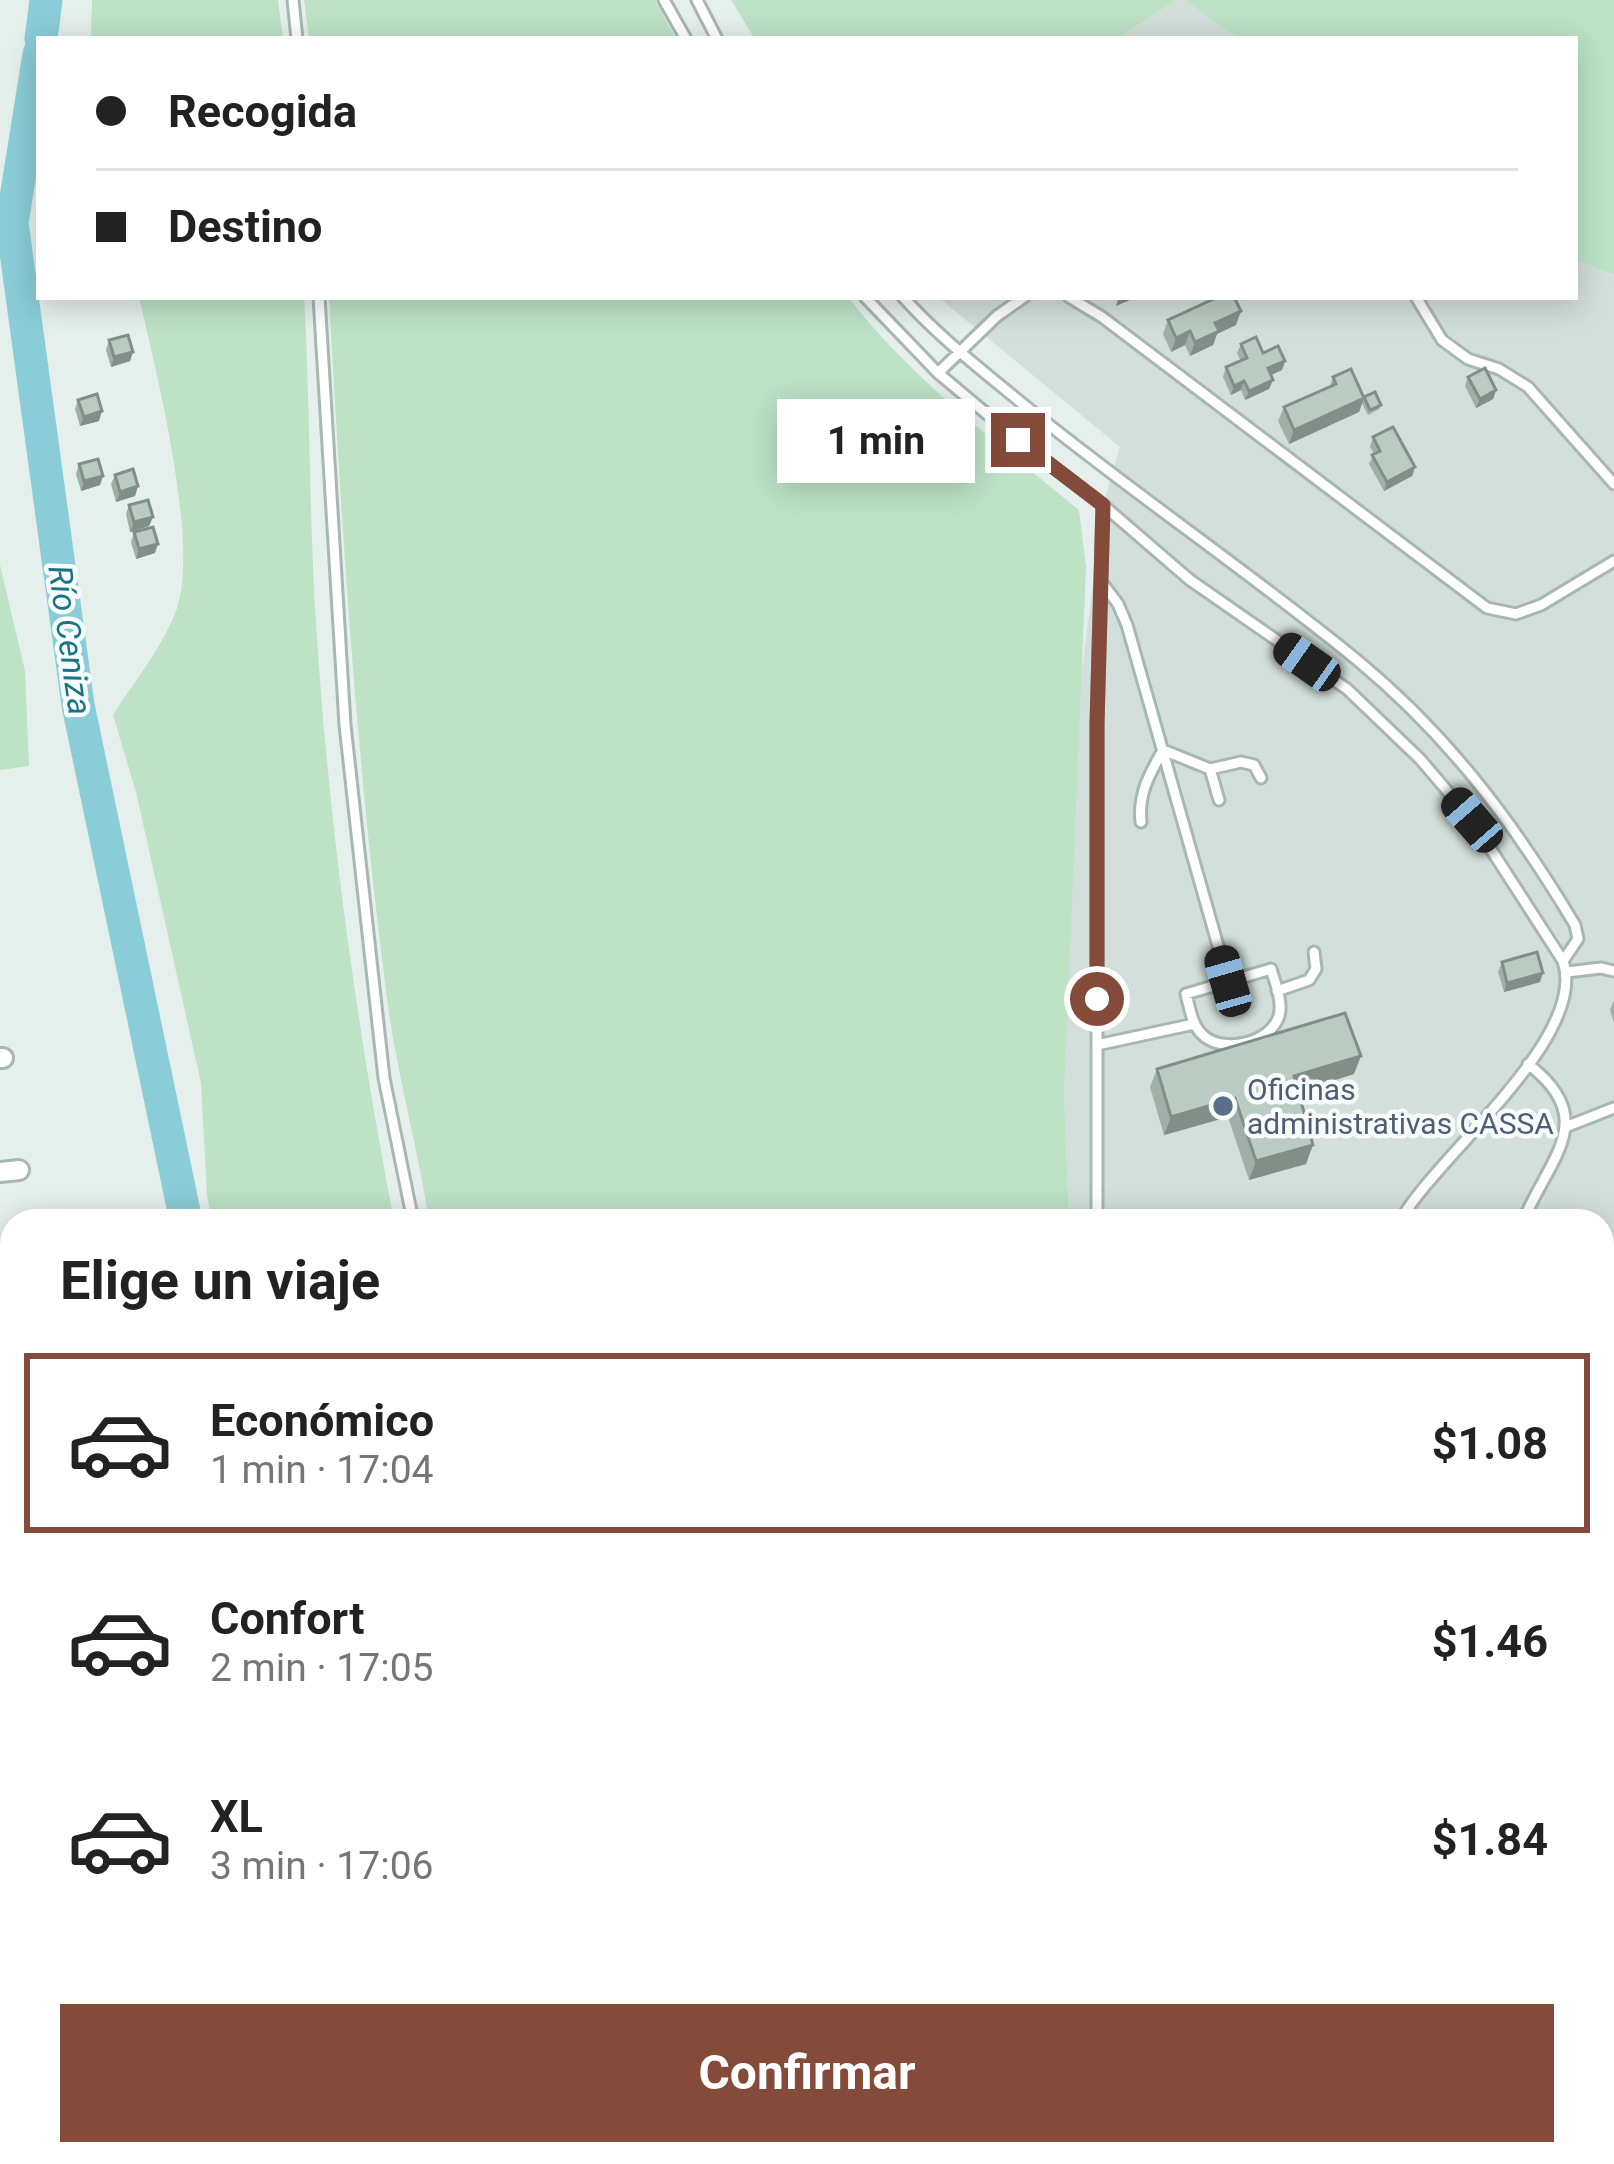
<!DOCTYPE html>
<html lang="es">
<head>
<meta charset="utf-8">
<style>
  :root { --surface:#fff; --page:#f6f6f6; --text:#222; --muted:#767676; --line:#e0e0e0; --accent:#844a3a }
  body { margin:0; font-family:Roboto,sans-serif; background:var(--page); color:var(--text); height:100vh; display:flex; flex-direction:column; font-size:45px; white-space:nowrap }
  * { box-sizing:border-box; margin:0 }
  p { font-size:39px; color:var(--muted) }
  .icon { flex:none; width:66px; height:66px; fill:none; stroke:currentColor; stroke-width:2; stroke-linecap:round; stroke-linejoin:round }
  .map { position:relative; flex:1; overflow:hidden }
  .details { position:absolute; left:0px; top:1209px; width:1614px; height:957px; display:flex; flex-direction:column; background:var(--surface); border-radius:36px 36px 0 0; box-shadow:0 6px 30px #0003 }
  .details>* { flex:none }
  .top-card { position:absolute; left:36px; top:36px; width:1542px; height:264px; border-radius:0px; box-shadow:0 6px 30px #0003; display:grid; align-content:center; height:264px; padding:0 60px; background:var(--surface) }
  .end { position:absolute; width:54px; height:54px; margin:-27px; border:15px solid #844a3a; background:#fff; box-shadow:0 0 0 6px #fff }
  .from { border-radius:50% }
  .bubble { position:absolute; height:84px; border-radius:0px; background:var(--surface); box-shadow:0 6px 30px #0003; font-size:39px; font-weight:700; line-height:84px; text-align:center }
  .car { position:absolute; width:36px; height:72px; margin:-36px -18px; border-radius:15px; box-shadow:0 0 9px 3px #0007; background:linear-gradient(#222 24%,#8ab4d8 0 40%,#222 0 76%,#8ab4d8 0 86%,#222 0) }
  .top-card b { display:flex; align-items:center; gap:42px; height:114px; font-size:45px }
  .top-card b+b { border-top:3px solid var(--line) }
  .top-card i { width:30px; height:30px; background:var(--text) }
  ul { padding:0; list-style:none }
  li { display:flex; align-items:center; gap:36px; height:180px; margin:0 24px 18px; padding:0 36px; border:6px solid transparent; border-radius:0px }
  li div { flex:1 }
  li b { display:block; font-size:45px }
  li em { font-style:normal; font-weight:700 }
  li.current { border-color:var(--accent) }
  li>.icon { width:108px; height:108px; stroke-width:1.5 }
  h2 { padding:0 60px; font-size:54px; line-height:144px }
  .cta { display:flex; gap:24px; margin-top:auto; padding:24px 60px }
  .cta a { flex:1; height:138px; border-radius:0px; background:var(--accent); color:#fff; font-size:48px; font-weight:700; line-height:138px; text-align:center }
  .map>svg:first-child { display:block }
  .built { fill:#d3dfda }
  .green { fill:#bde2c6 }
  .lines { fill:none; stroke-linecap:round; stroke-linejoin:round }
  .river { stroke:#8acdd8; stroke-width:33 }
  .lane-casing { stroke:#a7b8b2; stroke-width:15 }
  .street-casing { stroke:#a7b8b2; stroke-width:24 }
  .path { stroke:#83b5a4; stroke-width:3; stroke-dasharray:6 9; stroke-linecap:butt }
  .lane { stroke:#fff; stroke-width:9 }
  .street { stroke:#fff; stroke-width:18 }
  .wall { fill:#a0afa8 }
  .shaded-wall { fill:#828e88 }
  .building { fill:#bacbc3; stroke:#828e88; stroke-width:3 }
  .route { stroke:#844a3a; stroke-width:15 }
  .service-dot { fill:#5c6f8a; stroke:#f7fbf9; stroke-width:4.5 }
  .labels { text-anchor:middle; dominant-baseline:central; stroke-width:9; stroke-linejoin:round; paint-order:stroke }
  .service-label { font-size:30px; fill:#4e5e75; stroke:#f7fbf9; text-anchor:start }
  .water-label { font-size:33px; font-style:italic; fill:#177585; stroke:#f7fbf9 }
</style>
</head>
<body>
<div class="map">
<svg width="1614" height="2164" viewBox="0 0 1614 2164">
  <rect width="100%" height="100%" fill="#e5efeb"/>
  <!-- built -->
  <path class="built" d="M1176 0H1184L1240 39H1117Z
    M1575 259 1614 275V2164H742L743 2154H1602V1221H1069L1064 1093 1078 700 1103 505 1120 447 938 297H1575Z"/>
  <!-- green -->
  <path class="green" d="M92 0H278L283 39H91Z
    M304 0H655L676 39H309Z
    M731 0H1176L1117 39H755Z
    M1184 0H1614V275L1575 259V39H1240Z
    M139 297H304C310 400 309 504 315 607 327 812 355 1019 394 1221H212L207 1196 201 1083 136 792 113 715C134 682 162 648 176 611 201 547 155 367 139 297Z
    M329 297H848C912 380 999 444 1079 510L1086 567 1064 1093 1069 1221H429C418 1149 398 1078 388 1006 357 771 342 534 329 297Z
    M0 565 25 671 29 766 0 770Z"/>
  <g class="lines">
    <!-- river -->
    <path class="river" d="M41 39 46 0
      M39 54 12 223 78 705 186 1221
      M479 2154 480 2164"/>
    <!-- lane casing -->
    <g class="lane-casing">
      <path id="lane" d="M293 0 297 39
        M664 0 686 39
        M697 0 717 39
        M319 297 345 725 384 1078 413 1221
        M865 297 938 373 1018 440 1103 505 1190 580 1347 689 1420 759 1472 820 1563 961C1589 1038 1436 1156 1400 1221
        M903 297C937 335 978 367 1018 400 1128 490 1247 570 1357 660 1449 736 1514 823 1575 925L1578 939 1563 961
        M1069 297 1102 317 1487 608 1516 614 1541 605 1614 561
        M1416 297 1442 340 1468 359 1499 369 1528 387 1614 484
        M938 373 997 316 1024 297
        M1103 584 1118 604 1127 625 1228 981
        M1210 769 1241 762 1254 765 1261 778
        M1141 822C1138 794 1149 775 1163 750L1210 769 1219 800
        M1271 969C1275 982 1283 1002 1279 1016 1270 1043 1226 1053 1205 1037 1192 1027 1190 1009 1186 994Z
        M1567 972 1601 968 1614 971
        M1277 991 1309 980 1316 969 1314 952
        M1097 1045 1194 1024
        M1568 1126 1614 1108
        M1097 1221V724L1103 505
        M1523 1221C1550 1157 1600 1119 1528 1064
        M1602 1489 1614 1486
        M1602 1534 1614 1529
        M789 2154 796 2164
        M1249 2154 1289 2163 1342 2154
        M1501 2154 1577 2164
        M1576 2162 1614 2155
        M727 2164V2154
        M968 2164 985 2154
        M1201 2164 1202 2154"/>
    </g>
    <!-- street casing -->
    <g class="street-casing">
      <path id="street" d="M0 1058H3
        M0 1172 19 1170
        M0 1289 12 1287
        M0 1420 12 1419
        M0 2015 12 2116
        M16 2154 18 2164
        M300 2164 353 2157"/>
    </g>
    <!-- path -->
    <path class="path" d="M0 1542 12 1541
      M0 1646 12 1645
      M0 1722 12 1720
      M0 1786 12 1785
      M0 1852 12 1851
      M0 1931 12 1929
      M373 2155 380 2154 395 2164
      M550 2164 551 2154"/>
    <!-- lane -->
    <use href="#lane" class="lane"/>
    <!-- street -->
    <use href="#street" class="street"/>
  </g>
  <!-- wall -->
  <path class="wall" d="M1168 320 1236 325 1217 334 1213 345 1190 356 1185 345 1171 352 1163 334Z
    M109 340 133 352 130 361 111 367 106 350Z
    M1241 344 1285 361 1282 370 1271 375 1273 380 1269 389 1245 400 1241 390 1231 395 1223 377 1226 367 1241 361 1237 353Z
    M1333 377 1364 397 1381 405 1379 409 1368 415 1362 403 1359 412 1289 444 1278 421 1284 407 1330 386Z
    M1468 377 1496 390 1493 399 1476 408 1465 386Z
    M78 400 99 421 80 426 75 409Z
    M1373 437 1415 467 1412 476 1384 491 1369 464 1374 454 1370 447Z
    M79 464 100 485 81 491 76 474Z
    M115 475 138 486 135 496 116 502 111 484Z
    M129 505 153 517 149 526 130 532 126 514Z
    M134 532 155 553 136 559 131 542Z
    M1502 962 1540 982 1504 992 1498 972Z
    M1614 1000V1023L1610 1010Z
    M1157 1069 1354 1074 1298 1091 1306 1164 1249 1180 1228 1117 1164 1135 1150 1087Z
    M1614 2073V2116L1608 2104 1611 2082Z"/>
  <!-- shaded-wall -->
  <path class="shaded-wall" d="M1119 297H1137L1116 306Z
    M1241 311 1236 325 1217 334 1213 345 1190 356 1195 342 1215 323Z
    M1190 331 1185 345 1171 352 1176 338Z
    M133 352 130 361 111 367 114 357Z
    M1285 361 1282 370 1264 378 1268 368Z
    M1273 380 1269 389 1245 400 1249 391Z
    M1244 381 1241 390 1231 395 1234 386Z
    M1496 390 1493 399 1476 408 1480 399Z
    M1364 398 1359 412 1289 444 1294 430Z
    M102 411 99 421 80 426 84 417Z
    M1415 467 1412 476 1384 491 1387 482Z
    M103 476 100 485 81 491 84 481Z
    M138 486 135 496 116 502 120 492Z
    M153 517 149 526 130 532 134 522Z
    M158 544 155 553 136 559 139 549Z
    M1543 973 1540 982 1504 992 1507 983Z
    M1361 1056 1354 1074 1288 1095 1294 1076Z
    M1235 1098 1228 1117 1164 1135 1171 1117Z
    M1313 1145 1306 1164 1249 1180 1256 1161Z"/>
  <!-- building -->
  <path class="building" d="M1218 297H1234L1241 311 1215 323 1219 331 1195 342 1190 331 1176 338 1168 320Z
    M128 335 133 352 114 357 109 340Z
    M1256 337 1263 353 1278 346 1285 361 1268 368 1273 380 1249 391 1244 381 1234 386 1226 367 1247 358 1241 344Z
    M1485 368 1496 390 1480 399 1468 377Z
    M1351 369 1364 398 1294 430 1284 407 1336 384 1333 377Z
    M1375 392 1381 405 1370 410 1364 397Z
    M97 394 102 411 84 417 78 400Z
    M1393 427 1415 467 1387 482 1372 455 1380 451 1373 437Z
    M98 459 103 476 84 481 79 464Z
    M133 469 138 486 120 492 115 475Z
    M148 500 153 517 134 522 129 505Z
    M153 527 158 544 139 549 134 532Z
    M1537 952 1543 973 1507 983 1502 962Z
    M1345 1013 1361 1056 1294 1076 1313 1145 1256 1161 1235 1098 1171 1117 1157 1069Z"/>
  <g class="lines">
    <!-- route -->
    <path class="route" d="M1018 440 1103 505 1097 724V999"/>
  </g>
  <!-- markers -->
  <circle class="service-dot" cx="1223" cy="1106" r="12"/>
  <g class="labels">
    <!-- service labels -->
    <g class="service-label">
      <text x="1247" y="1089">Oficinas<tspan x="1247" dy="34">administrativas CASSA</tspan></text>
    </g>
    <!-- water labels -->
    <g class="water-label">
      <text transform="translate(70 640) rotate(82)">Río Ceniza</text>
    </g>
  </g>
</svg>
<i class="end from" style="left:1097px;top:999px"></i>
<i class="end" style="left:1018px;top:440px"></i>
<div class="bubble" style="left:777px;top:399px;width:198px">1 min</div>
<i class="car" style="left:1307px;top:662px;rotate:305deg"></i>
<i class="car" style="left:1472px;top:820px;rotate:319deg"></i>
<i class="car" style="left:1228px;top:981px;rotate:344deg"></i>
<div class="top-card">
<b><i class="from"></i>Recogida</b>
<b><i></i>Destino</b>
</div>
<section class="details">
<h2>Elige un viaje</h2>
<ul>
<li class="current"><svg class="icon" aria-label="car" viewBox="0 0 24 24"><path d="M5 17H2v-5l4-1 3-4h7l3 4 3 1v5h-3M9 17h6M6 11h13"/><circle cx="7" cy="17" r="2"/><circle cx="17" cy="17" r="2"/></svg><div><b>Económico</b><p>1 min · 17:04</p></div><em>$1.08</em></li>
<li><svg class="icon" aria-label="car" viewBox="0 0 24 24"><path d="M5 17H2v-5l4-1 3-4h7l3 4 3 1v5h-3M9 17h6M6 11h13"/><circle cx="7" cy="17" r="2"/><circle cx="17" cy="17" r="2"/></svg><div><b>Confort</b><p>2 min · 17:05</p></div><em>$1.46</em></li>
<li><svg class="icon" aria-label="car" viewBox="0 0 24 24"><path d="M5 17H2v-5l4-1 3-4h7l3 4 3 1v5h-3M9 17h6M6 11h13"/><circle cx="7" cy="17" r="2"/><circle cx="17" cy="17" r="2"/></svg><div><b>XL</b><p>3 min · 17:06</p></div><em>$1.84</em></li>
</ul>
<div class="cta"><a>Confirmar</a></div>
</section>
</div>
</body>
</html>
